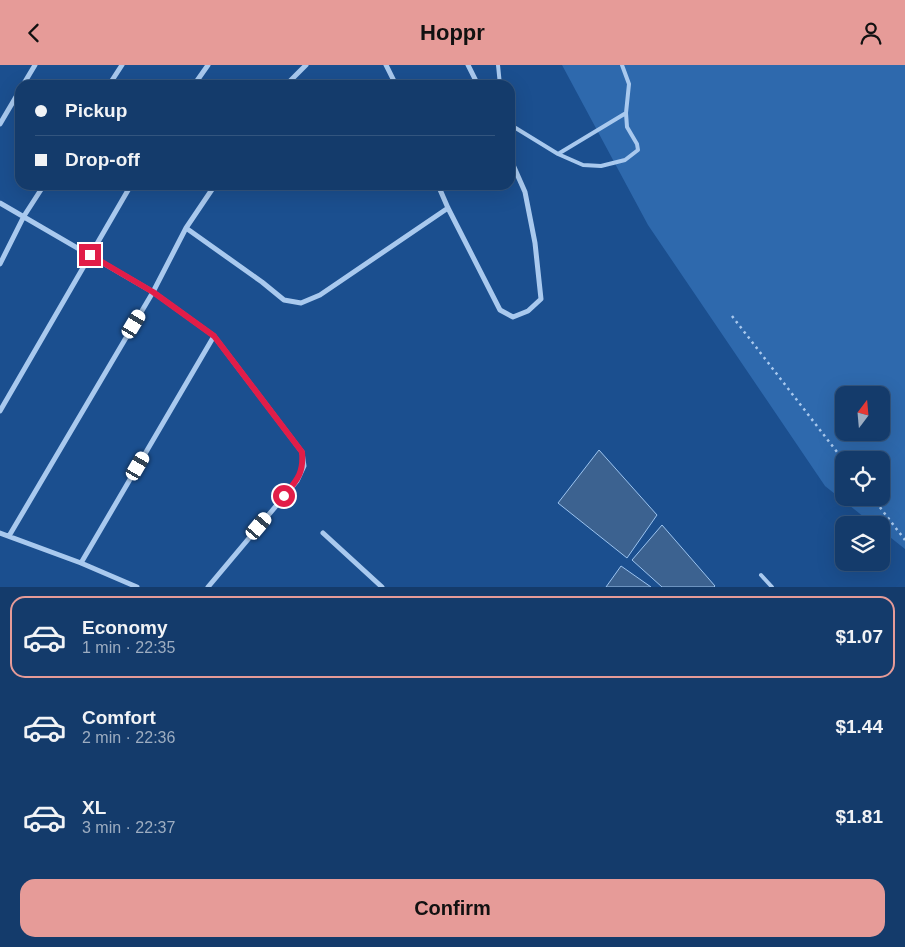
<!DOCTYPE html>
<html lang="en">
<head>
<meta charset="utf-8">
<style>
  :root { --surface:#143b6b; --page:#1d4271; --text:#f1f3f6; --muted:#9dadc1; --line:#33557e; --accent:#e69b98 }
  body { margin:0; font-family:Arial,sans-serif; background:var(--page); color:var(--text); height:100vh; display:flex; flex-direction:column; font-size:19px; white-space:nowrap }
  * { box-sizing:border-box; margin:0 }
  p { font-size:16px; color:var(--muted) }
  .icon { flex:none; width:28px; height:28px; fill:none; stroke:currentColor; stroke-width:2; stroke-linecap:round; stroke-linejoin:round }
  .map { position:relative; height:522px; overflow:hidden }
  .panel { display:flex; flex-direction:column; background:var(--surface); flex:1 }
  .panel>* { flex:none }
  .hud { position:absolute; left:15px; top:15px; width:500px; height:110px; border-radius:15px; box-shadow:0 5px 20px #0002,0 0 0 1px var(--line); display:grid; align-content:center; height:110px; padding:0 20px; background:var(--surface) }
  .needle { width:32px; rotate:16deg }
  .buttons { position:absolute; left:835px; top:321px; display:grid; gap:10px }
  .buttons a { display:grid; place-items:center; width:55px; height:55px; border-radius:10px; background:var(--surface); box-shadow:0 5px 20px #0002,0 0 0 1px var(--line); font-size:25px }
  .end { position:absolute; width:22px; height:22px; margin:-11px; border:6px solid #e11d48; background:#fff; box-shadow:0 0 0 2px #fff }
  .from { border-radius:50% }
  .car { position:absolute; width:15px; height:30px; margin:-15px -8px; border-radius:6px; box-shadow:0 0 4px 1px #0007; background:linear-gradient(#fff 24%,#345 0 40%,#fff 0 76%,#345 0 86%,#fff 0) }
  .hud b { display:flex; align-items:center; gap:18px; height:48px; font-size:19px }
  .hud b+b { border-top:1px solid var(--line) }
  .hud i { width:12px; height:12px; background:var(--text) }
  ul { padding:9px 0 0; list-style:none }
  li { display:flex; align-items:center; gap:15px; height:82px; margin:0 10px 8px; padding:0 10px; border:2px solid transparent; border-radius:15px }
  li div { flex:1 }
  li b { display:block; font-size:19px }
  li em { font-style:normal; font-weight:600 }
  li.active { border-color:var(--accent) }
  li>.icon { width:45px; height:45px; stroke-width:1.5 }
  .button { display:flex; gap:10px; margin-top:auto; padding:10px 20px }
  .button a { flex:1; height:58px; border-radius:15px; background:var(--accent); color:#111; font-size:20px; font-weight:600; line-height:58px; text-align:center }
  header { display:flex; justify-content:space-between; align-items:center; height:65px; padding:0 20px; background:var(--accent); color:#111; font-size:22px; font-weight:600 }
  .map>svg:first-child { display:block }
  .green { fill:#2e69ad; fill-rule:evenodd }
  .water { fill:#3c6290; stroke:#9cc4f0 }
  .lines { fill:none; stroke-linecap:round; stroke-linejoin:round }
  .path { stroke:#a9c9ee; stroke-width:2.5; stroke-dasharray:2.5 4; stroke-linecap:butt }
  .service { stroke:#a9c9ee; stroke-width:4 }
  .minor { stroke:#a9c9ee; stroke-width:5 }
  .route { stroke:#e11d48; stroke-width:6 }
</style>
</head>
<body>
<header><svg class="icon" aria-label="back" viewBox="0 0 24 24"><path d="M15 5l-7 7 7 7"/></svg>Hoppr<svg class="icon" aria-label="person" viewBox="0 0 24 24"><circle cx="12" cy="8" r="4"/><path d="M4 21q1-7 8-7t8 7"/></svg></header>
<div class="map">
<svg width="905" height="522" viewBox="0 0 905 522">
  <rect width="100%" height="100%" fill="#1b4f8f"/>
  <!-- green -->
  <path class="green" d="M562 0H905V484L881 465V460H874L825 421 648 160ZM844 330H881V368H844ZM844 395H881V432H844Z"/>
  <!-- water -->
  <path class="water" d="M599 385 657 450 627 493 558 438Z
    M662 460 715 521 714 522H662L632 495Z
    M621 501 651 522H606Z"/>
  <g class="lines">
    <!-- path -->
    <path class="path" d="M732 251 844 396
      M872 432 905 475"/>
    <!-- service -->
    <path class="service" d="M498 0 500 20
      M510 57 514 62 558 89 583 100 601 101 625 95 638 85 637 79 627 62 626 48 629 19 622 0
      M558 89 626 48
      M761 510 772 522"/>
    <!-- minor -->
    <path class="minor" d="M386 0 396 20
      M468 0 478 20
      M23 20 35 0
      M109 20 122 0
      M194 20 208 0
      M286 20 306 0
      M0 59 20 25
      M438 120 448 143 500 245 513 252 528 246 541 234 535 178 525 127 510 93
      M0 138 153 227 214 271 302 387 304 401 297 416 208 522
      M186 163 262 217 284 235 301 238 320 230 448 143
      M0 199 24 151 44 120
      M0 346 131 120
      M0 468 81 498 137 522
      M323 468 382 522
      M9 471 153 227 186 163 215 120
      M81 498 214 271"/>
  </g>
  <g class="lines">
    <!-- route -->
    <path class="route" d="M90 190 153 227 214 271 302 387C304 408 297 415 284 431"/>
  </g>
</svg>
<div class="buttons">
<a><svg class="needle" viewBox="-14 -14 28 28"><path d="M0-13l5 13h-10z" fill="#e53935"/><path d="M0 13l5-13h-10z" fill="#9dadc1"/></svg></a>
<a><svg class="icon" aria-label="locate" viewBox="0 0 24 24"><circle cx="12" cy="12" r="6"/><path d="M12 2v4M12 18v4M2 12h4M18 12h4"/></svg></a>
<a><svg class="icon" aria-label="layers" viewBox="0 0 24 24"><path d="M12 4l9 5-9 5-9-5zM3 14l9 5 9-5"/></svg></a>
</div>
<i class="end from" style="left:284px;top:431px"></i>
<i class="end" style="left:90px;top:190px"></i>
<i class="car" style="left:134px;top:259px;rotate:31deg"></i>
<i class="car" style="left:138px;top:401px;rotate:30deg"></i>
<i class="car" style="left:259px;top:461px;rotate:40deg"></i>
<div class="hud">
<b><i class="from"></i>Pickup</b>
<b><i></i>Drop-off</b>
</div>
</div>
<section class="panel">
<ul>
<li class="active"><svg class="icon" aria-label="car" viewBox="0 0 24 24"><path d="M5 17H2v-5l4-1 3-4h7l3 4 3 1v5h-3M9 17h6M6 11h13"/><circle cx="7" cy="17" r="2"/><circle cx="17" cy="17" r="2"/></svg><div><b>Economy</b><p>1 min · 22:35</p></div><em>$1.07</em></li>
<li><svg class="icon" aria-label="car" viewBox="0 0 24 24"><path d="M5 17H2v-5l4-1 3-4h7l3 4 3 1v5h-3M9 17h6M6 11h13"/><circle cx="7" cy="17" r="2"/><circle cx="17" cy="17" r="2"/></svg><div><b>Comfort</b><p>2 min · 22:36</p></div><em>$1.44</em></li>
<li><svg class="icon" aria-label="car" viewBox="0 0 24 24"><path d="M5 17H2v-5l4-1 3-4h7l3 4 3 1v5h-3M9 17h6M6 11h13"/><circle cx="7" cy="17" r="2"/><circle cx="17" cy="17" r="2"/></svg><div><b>XL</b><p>3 min · 22:37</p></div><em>$1.81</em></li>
</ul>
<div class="button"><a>Confirm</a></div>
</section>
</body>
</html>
